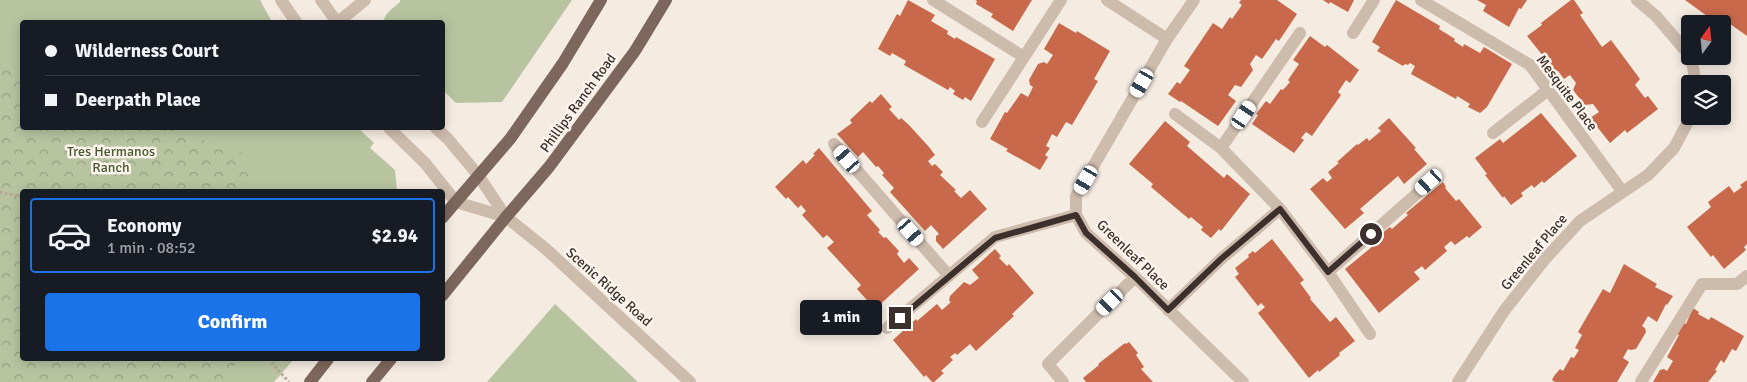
<!DOCTYPE html>
<html lang="en">
<head>
<meta charset="utf-8">
<style>
  :root { --surface:#171b24; --page:#242831; --text:#f1f3f6; --muted:#9ea1a6; --line:#363941; --accent:#1a73e8 }
  body { margin:0; font-family:Signika,sans-serif; background:var(--page); color:var(--text); height:100vh; display:flex; flex-direction:column; font-size:19px; white-space:nowrap }
  * { box-sizing:border-box; margin:0 }
  p { font-size:16px; color:var(--muted) }
  .icon { flex:none; width:28px; height:28px; fill:none; stroke:currentColor; stroke-width:2; stroke-linecap:round; stroke-linejoin:round }
  .map { position:relative; flex:1; overflow:hidden }
  .panel { position:absolute; left:20px; top:189px; width:425px; height:172px; display:flex; flex-direction:column; background:var(--surface); border-radius:5px; box-shadow:0 2px 12px #0003 }
  .panel>* { flex:none }
  .guide { position:absolute; left:20px; top:20px; width:425px; height:110px; border-radius:5px; box-shadow:0 2px 12px #0003; display:grid; align-content:center; height:110px; padding:0 25px; background:var(--surface) }
  .needle { width:32px; rotate:15deg }
  .controls { position:absolute; left:1681px; top:15px; display:grid; gap:10px }
  .controls a { display:grid; place-items:center; width:50px; height:50px; border-radius:5px; background:var(--surface); box-shadow:0 2px 12px #0003; font-size:25px }
  .end { position:absolute; width:22px; height:22px; margin:-11px; border:6px solid #3b302b; background:#fff; box-shadow:0 0 0 2px #fff }
  .from { border-radius:50% }
  .bubble { position:absolute; height:35px; border-radius:5px; background:var(--surface); box-shadow:0 2px 12px #0003; font-size:16px; font-weight:800; line-height:35px; text-align:center }
  .car { position:absolute; width:15px; height:30px; margin:-15px -8px; border-radius:6px; box-shadow:0 0 4px 1px #0007; background:linear-gradient(#fff 24%,#345 0 40%,#fff 0 76%,#345 0 86%,#fff 0) }
  .guide b { display:flex; align-items:center; gap:18px; height:48px; font-size:19px }
  .guide b+b { border-top:1px solid var(--line) }
  .guide i { width:12px; height:12px; background:var(--text) }
  ul { padding:9px 0 0; list-style:none }
  li { display:flex; align-items:center; gap:15px; height:75px; margin:0 10px 8px; padding:0 15px; border:2px solid transparent; border-radius:5px }
  li div { flex:1 }
  li b { display:block; font-size:19px }
  li em { font-style:normal; font-weight:800 }
  li.selected { border-color:var(--accent) }
  li>.icon { width:45px; height:45px; stroke-width:1.5 }
  .action { display:flex; gap:10px; margin-top:auto; padding:10px 25px }
  .action a { flex:1; height:58px; border-radius:5px; background:var(--accent); color:#fff; font-size:20px; font-weight:800; line-height:58px; text-align:center }
  .map>svg:first-child { display:block }
  .grass { fill:#b8c4a0 }
  .park { fill:url(#park-crowns) }
  .building { fill:#c8694b }
  .lines { fill:none; stroke-linecap:round; stroke-linejoin:round }
  .path { stroke:#b9a596; stroke-width:3; stroke-dasharray:2.5 2.5; stroke-linecap:butt }
  .minor { stroke:#cdbbac; stroke-width:12 }
  .major { stroke:#7d675c; stroke-width:12 }
  .route { stroke:#3b302b; stroke-width:6 }
  .labels { text-anchor:middle; dominant-baseline:central; stroke-width:5; stroke-linejoin:round; paint-order:stroke }
  .street-label { font-size:14px; fill:#3b302b; stroke:#fbf5ee }
  .park-label { font-size:14px; fill:#4a5a2e; stroke:#fbf5ee }
</style>
</head>
<body>
<div class="map">
<svg width="1747" height="382" viewBox="0 0 1747 382">
  <defs>
    <pattern id="park-crowns" width="20" height="18" patternUnits="userSpaceOnUse" patternTransform="scale(1.25)"><rect width="20" height="18" fill="#b8c4a0"/><path d="M2 6a3 3 0 1 1 6 0M12 15a3 3 0 1 1 6 0" fill="none" stroke="#97a083"/></pattern>
  </defs>
  <rect width="100%" height="100%" fill="#f4ebe1"/>
  <!-- grass -->
  <path class="grass" d="M0 0H260L272 22H22V128H358L374 143 370 148 395 170 397 191H22V359H294L274 382H0Z
    M400 0H572L502 102 456 103 443 90 442 22H383C385 13 393 8 400 2Z
    M555 304 638 382H487Z"/>
  <!-- park -->
  <path class="park" d="M0 68 22 76V128H169L248 155 251 191H22V359H239L224 382H0Z"/>
  <!-- building -->
  <path class="building" d="M908 0 935 15 931 21 948 31 947 34 955 39 956 37 995 59 971 101 965 97 963 100 953 94 955 91 950 87 948 90 904 65 906 61 892 53 890 56 878 49 897 14 900 16Z
    M975 0H1032L1013 31 991 17 993 14 976 4 977 1Z
    M1241 0H1277L1297 14 1279 41 1276 39 1262 59 1256 55 1250 64 1253 70 1241 87 1235 85 1228 95 1236 101 1218 126 1181 101 1180 102 1168 94 1177 82 1180 84 1190 70 1184 66 1213 23 1222 29 1230 17 1232 19 1242 5 1239 3Z
    M1323 0H1354L1348 12 1330 2 1329 4Z
    M1396 0 1440 26 1439 29 1455 39 1454 41 1463 47 1464 44 1480 53 1484 47 1512 64 1487 107 1480 113 1468 107 1470 104 1457 96 1456 99 1411 74 1415 66 1410 63 1408 65 1405 64 1403 66 1377 51 1380 47 1372 42Z
    M1477 0H1527L1521 9 1519 8 1509 27 1483 11 1486 5Z
    M1571 0H1574L1583 13 1580 15 1602 47 1611 40 1640 79 1635 85 1645 98 1648 96 1658 109 1627 133 1625 130 1610 143 1590 118 1599 112 1593 104 1585 105 1573 90 1576 83 1570 75 1564 79 1558 71 1556 72 1527 36 1542 25 1541 23Z
    M1685 0H1747V36L1723 19 1718 24Z
    M1059 23 1076 33 1077 31 1110 51 1094 79 1098 81 1072 125 1066 122 1057 137 1052 134 1046 146 1050 148 1045 155 1048 157 1040 170 1006 151 1008 149 990 139 1005 112 1007 113 1021 93 1028 97 1033 87 1030 85 1029 80 1038 64 1044 62 1047 64 1053 55 1044 49Z
    M1310 36 1325 47 1327 45 1359 70 1350 83 1346 80 1338 92 1341 95 1312 136 1306 132 1301 138 1304 140 1294 153 1252 124 1258 115 1256 114 1266 101 1270 104 1281 89 1283 90 1290 82 1288 80 1299 64 1293 60Z
    M881 94 892 107 889 109 899 120 901 118 909 125 929 147 935 155 928 161 932 166 935 164 943 172 940 175 956 190 954 191 961 198 970 190 987 209 943 249 936 241V236L939 234 931 225 925 231 890 192 894 188 882 175 884 173 878 166 876 167 863 152 858 157 837 134 852 123 850 120 870 101 872 103Z
    M1541 113 1577 156 1544 183 1542 181 1534 188 1532 185 1521 193 1523 196 1511 205 1504 196 1503 198 1485 175 1487 174 1475 158 1500 139 1503 143Z
    M1389 118 1416 148 1414 149 1427 164 1404 184 1398 176 1360 209 1364 213 1345 229 1310 189 1323 178 1327 182 1332 178 1328 172 1339 163 1337 162 1357 144 1358 145 1367 138 1369 141 1381 131 1378 128Z
    M1165 121 1190 142 1187 146 1224 178 1227 174 1250 194 1221 231 1219 229 1211 238 1201 230 1203 227 1191 217 1189 219 1151 187 1153 184 1129 164Z
    M819 148 872 211 867 215 880 230 878 232 884 238 886 237 899 251 897 254 904 263 909 258 919 269 875 309 857 289 861 285 827 248 834 242 827 235 823 238 802 215 806 211 801 205 798 208 788 197 786 199 775 187 803 160 806 164 815 155 813 154Z
    M1747 180V244L1744 247 1746 250 1724 269 1713 255 1711 257 1687 227 1711 207 1708 202 1729 186 1734 193 1742 187 1740 185Z
    M1443 182 1446 187 1445 188 1456 201 1459 199 1482 227 1469 238 1467 236 1455 245 1451 241 1444 247 1447 251 1425 270 1422 266 1414 272 1420 279 1379 313 1345 269 1384 237 1381 234 1390 227 1392 229 1408 215 1406 213Z
    M1272 239 1304 280 1300 283 1311 298 1310 299 1330 322 1336 317 1355 341 1339 353 1340 355 1319 372 1318 370 1309 378 1258 313 1265 307 1261 303 1258 306 1235 277 1239 274 1235 268 1249 257 1248 255 1253 251 1255 253Z
    M995 249 1001 256 999 258 1007 266 1009 264 1034 293 1012 314 1014 316 976 351 970 344 957 355 955 353 950 357 953 360 941 371 944 373 934 382H932L926 375 924 377 893 340 916 319 917 321 937 304 942 310 951 302 949 301 950 296 964 282 970 285 979 278 972 270Z
    M1624 264 1657 284 1655 287 1673 296 1667 305 1666 304 1657 322 1648 316 1642 326 1645 328 1646 332 1636 349 1631 350 1628 349 1623 358 1629 362 1617 382H1555L1552 380 1554 376 1560 369 1563 371 1571 357 1574 358 1579 350 1575 348 1582 335 1578 332 1603 289 1610 293Z
    M1693 308 1699 312 1698 314 1709 320 1711 317 1744 336 1736 351 1732 349 1724 363 1721 360 1715 370 1717 371 1708 382H1653L1660 370 1664 369 1667 371 1673 361 1667 357 1679 335 1677 334 1684 323 1686 324Z
    M1129 342 1138 353 1136 355 1144 367 1141 369 1153 382H1086L1083 378 1099 365 1098 364 1125 343 1126 344Z"/>
  <g class="lines">
    <!-- path -->
    <path class="path" d="M0 192 22 197
      M268 359 289 382"/>
    <!-- minor -->
    <path class="minor" d="M281 0 296 22
      M321 0 337 22
      M933 0 1024 57
      M1107 0 1167 39
      M1194 0 1167 39 1076 196V215L1086 233 1135 277 1243 382
      M1421 0 1530 65 1622 191
      M1637 0 1656 16 1691 57 1696 84
      M338 22 365 0
      M1353 33 1374 0
      M1175 114 1221 148 1280 209 1328 272 1370 334
      M982 122 1061 0
      M389 128 425 163 456 202 506 217
      M436 128 448 139 478 175 506 217 546 249 690 382
      M1493 133 1548 90
      M834 144 949 276
      M1221 148 1300 33
      M1328 272 1429 183
      M1168 310 1221 259 1280 209
      M887 328 995 237 1076 215
      M1063 382 1048 364 1135 277
      M1458 382 1504 311 1545 259 1580 221 1648 175 1674 148 1691 116
      M1641 382 1702 284H1737L1747 276"/>
    <!-- major -->
    <path class="major" d="M442 218 510 139 563 63 601 0
      M442 296 506 217 549 167 635 51 666 0
      M310 382 328 359
      M372 382 391 359"/>
  </g>
  <g class="lines">
    <!-- route -->
    <path class="route" d="M900 318 995 238 1076 215 1086 233 1135 277 1168 310 1221 259 1280 209 1328 272 1371 234"/>
  </g>
  <g class="labels">
    <!-- street labels -->
    <g class="street-label">
      <text transform="translate(1567 93) rotate(53)">Mesquite Place</text>
      <text transform="translate(578 103) rotate(-54)">Phillips Ranch Road</text>
      <text transform="translate(1534 252) rotate(-50)">Greenleaf Place</text>
      <text transform="translate(1133 255) rotate(44)">Greenleaf Place</text>
      <text transform="translate(609 287) rotate(42)">Scenic Ridge Road</text>
    </g>
    <!-- park labels -->
    <g class="park-label">
      <text x="111" y="151">Tres Hermanos<tspan x="111" dy="16">Ranch</tspan></text>
    </g>
  </g>
</svg>
<div class="controls">
<a><svg class="needle" viewBox="-14 -14 28 28"><path d="M0-13l5 13h-10z" fill="#e53935"/><path d="M0 13l5-13h-10z" fill="#9ea1a6"/></svg></a>
<a><svg class="icon" aria-label="layers" viewBox="0 0 24 24"><path d="M12 4l9 5-9 5-9-5zM3 14l9 5 9-5"/></svg></a>
</div>
<i class="end from" style="left:1371px;top:234px"></i>
<i class="end" style="left:900px;top:318px"></i>
<div class="bubble" style="left:800px;top:300px;width:82px">1 min</div>
<i class="car" style="left:1142px;top:83px;rotate:210deg"></i>
<i class="car" style="left:1244px;top:115px;rotate:34deg"></i>
<i class="car" style="left:847px;top:159px;rotate:319deg"></i>
<i class="car" style="left:1086px;top:180px;rotate:210deg"></i>
<i class="car" style="left:1429px;top:182px;rotate:228deg"></i>
<i class="car" style="left:911px;top:232px;rotate:139deg"></i>
<i class="car" style="left:1110px;top:302px;rotate:225deg"></i>
<div class="guide">
<b><i class="from"></i>Wilderness Court</b>
<b><i></i>Deerpath Place</b>
</div>
<section class="panel">
<ul>
<li class="selected"><svg class="icon" aria-label="car" viewBox="0 0 24 24"><path d="M5 17H2v-5l4-1 3-4h7l3 4 3 1v5h-3M9 17h6M6 11h13"/><circle cx="7" cy="17" r="2"/><circle cx="17" cy="17" r="2"/></svg><div><b>Economy</b><p>1 min · 08:52</p></div><em>$2.94</em></li>
</ul>
<div class="action"><a>Confirm</a></div>
</section>
</div>
</body>
</html>
